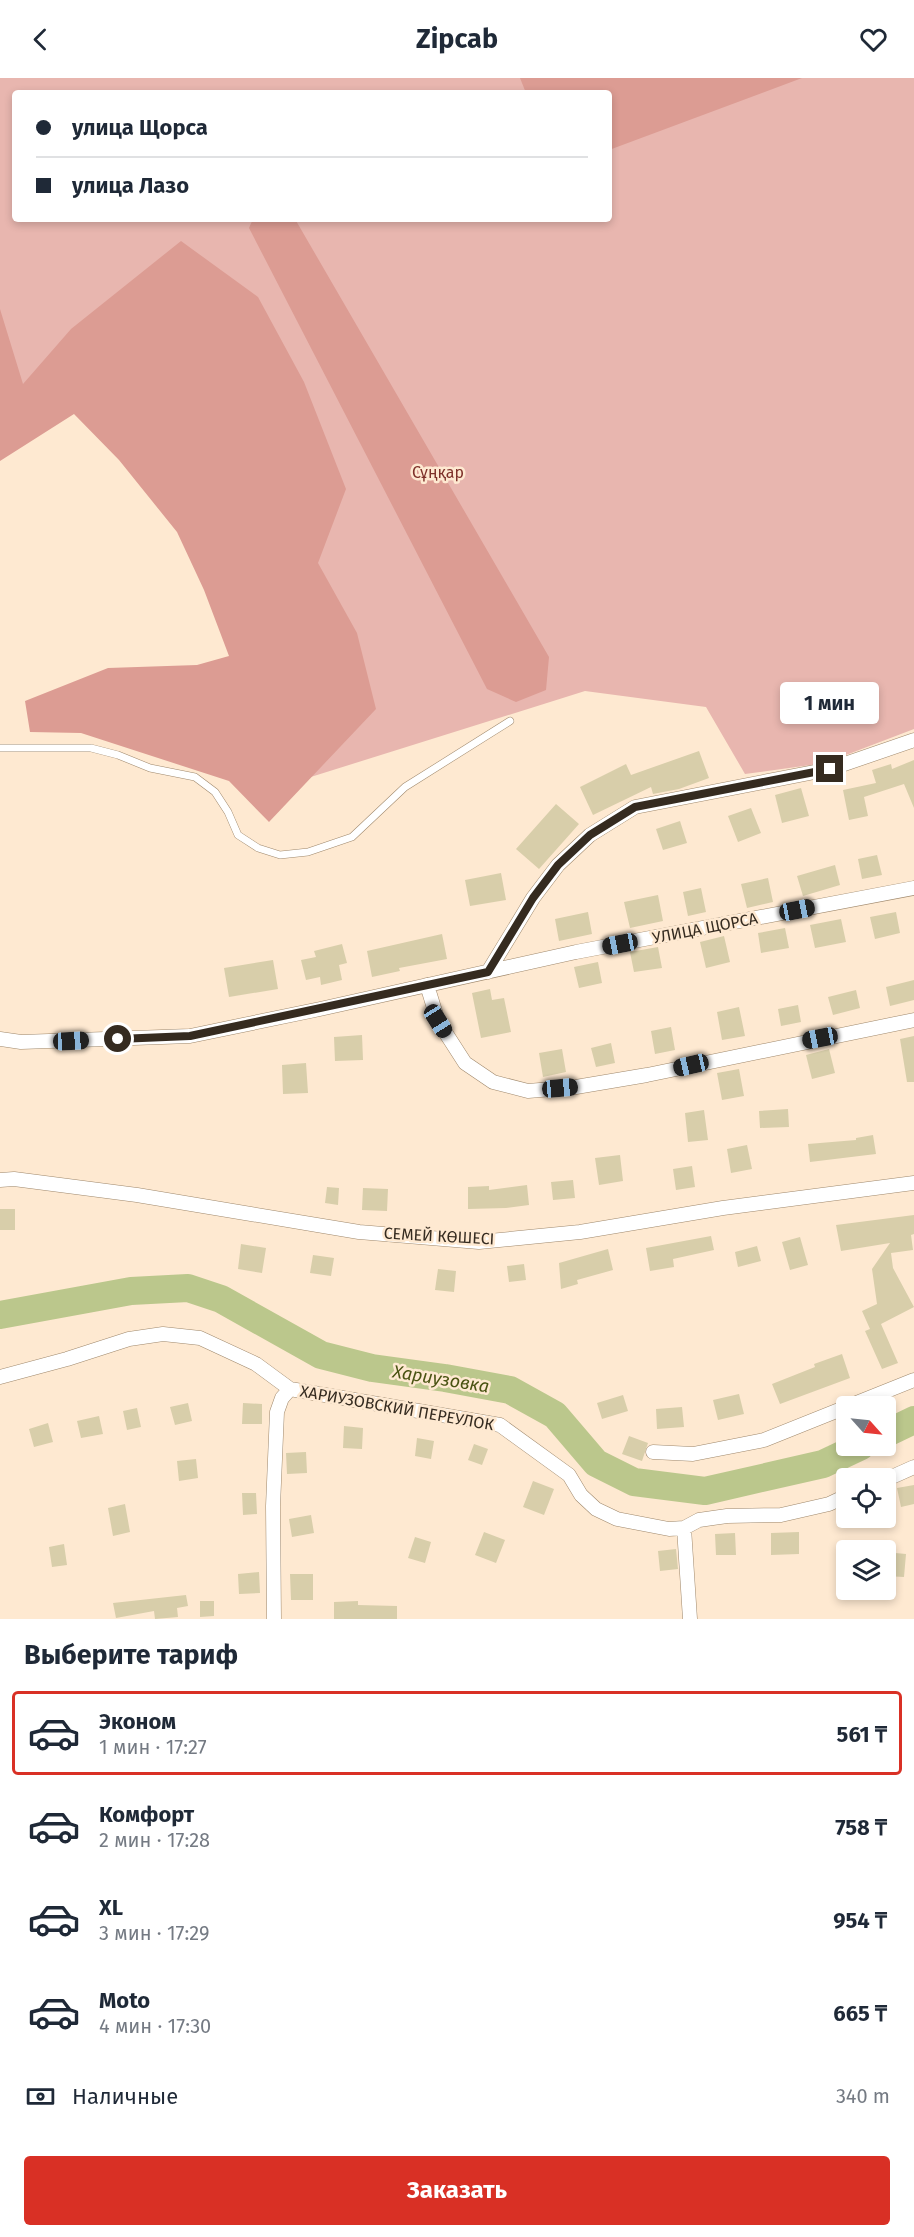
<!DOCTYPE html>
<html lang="ru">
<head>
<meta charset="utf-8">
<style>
  :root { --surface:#fff; --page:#f6f6f7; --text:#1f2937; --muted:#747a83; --line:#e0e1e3; --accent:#d93025 }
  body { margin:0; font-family:"Fira Sans",sans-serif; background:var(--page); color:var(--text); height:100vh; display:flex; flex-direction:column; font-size:22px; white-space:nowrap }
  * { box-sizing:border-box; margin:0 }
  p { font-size:20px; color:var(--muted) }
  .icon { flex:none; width:33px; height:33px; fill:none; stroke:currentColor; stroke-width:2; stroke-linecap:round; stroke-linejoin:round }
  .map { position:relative; height:1541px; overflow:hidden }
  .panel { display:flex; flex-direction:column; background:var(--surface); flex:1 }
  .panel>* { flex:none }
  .hud { position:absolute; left:12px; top:12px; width:600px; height:132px; border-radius:6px; box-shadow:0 3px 9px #0003; display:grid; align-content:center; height:132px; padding:0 24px; background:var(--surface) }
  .needle { width:39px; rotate:117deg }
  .tools { position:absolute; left:836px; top:1318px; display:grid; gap:12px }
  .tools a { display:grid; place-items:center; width:60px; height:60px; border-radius:6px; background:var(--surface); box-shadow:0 3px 9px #0003; font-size:30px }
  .end { position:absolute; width:27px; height:27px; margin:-14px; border:8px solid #352b20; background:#fff; box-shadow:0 0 0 3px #fff }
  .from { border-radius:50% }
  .bubble { position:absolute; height:42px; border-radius:6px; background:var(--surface); box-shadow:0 3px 9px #0003; font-size:20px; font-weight:700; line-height:42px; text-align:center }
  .car { position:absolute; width:18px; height:36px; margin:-18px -9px; border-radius:8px; box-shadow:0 0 4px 2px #0007; background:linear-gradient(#222 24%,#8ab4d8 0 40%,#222 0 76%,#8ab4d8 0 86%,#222 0) }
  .hud b { display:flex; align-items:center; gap:21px; height:57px; font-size:22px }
  .hud b+b { border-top:2px solid var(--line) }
  .hud i { width:15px; height:15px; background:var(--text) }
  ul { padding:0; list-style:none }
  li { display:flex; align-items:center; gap:18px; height:84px; margin:0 12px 9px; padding:0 12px; border:3px solid transparent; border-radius:6px }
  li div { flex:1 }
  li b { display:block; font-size:22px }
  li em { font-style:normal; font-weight:700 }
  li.active { border-color:var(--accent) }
  li>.icon { width:54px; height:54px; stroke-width:1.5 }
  h2 { padding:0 24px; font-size:27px; line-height:72px }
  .pay { display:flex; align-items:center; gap:15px; height:66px; padding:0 24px; font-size:22px }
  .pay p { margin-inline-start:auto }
  .action { display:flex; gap:12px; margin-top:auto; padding:12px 24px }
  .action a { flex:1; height:69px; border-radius:6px; background:var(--accent); color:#fff; font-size:24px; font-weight:700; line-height:69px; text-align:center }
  header { display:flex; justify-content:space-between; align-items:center; height:78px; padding:0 24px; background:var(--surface); font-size:27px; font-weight:700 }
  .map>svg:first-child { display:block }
  .green { fill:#e8b6af; fill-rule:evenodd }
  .forest { fill:#dc9c93 }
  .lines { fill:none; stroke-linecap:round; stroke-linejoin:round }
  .river { stroke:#bbc78c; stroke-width:28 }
  .building { fill:#d8ceaa }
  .service-casing { stroke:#9f886c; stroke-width:8 }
  .minor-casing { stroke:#9f886c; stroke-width:15 }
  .service { stroke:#fff; stroke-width:7 }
  .minor { stroke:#fff; stroke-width:14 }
  .route { stroke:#352b20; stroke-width:8 }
  .labels { text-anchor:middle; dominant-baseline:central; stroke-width:5; stroke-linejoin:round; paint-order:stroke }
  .park-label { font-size:16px; fill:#7e312a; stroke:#fee9d1 }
  .street-label { font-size:16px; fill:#352b20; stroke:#fee9d1 }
  .water-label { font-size:18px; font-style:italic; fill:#4a5312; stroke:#fee9d1 }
</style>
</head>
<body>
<header><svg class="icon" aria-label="back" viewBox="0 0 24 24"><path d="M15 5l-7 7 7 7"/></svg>Zipcab<svg class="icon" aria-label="heart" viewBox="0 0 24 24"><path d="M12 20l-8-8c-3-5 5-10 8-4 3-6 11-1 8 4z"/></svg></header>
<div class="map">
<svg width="914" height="1541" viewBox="0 0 914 1541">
  <rect width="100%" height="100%" fill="#fee9d1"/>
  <!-- green -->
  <path class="green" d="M0 0H914V651L825 685 745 696 706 629 585 613 282 708 188 445 81 318 0 372ZM15 15H609V141H15Z"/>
  <!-- forest -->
  <path class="forest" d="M520 0H802L609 72V15H526Z
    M253 141H295L549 579 546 612 516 624 487 611 249 150Z
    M181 163 258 219 304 304 346 411 318 485 357 555 376 631 269 744 229 703 81 655 30 654 25 623 108 590 197 587 229 578 204 512 177 454 119 382 74 336 0 383V231L23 306 71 251Z"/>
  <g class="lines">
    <!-- river -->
    <path class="river" d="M0 1237 131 1213 188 1210 221 1221 321 1277 372 1290 445 1300 510 1312 555 1337 596 1385 634 1404 705 1413 823 1386 861 1368
      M885 1356 914 1342"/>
  </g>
  <!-- building -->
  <path class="building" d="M699 673 709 700 679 711 653 716 651 709 593 737 580 709 626 686 631 697Z
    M914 682V730L904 706 864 719 868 738 849 742 843 712 876 705 872 692 891 686 892 691Z
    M801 710 809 738 782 745 775 717Z
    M556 726 579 746 539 791 516 771Z
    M751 730 761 755 738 764 728 738Z
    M680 743 687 765 663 772 656 751Z
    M877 777 882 797 862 801 858 781Z
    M835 787 840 807 803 818 797 798Z
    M501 795 506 822 470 828 465 802Z
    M768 800 773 824 747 830 741 806Z
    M701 810 706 834 688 838 683 814Z
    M658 817 663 843 630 850 624 824Z
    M588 834 592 856 559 863 555 841Z
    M896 834 900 855 875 861 870 839Z
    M841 841 846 864 815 870 810 847Z
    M785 850 789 870 761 875 758 855Z
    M442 856 447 881 399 890 400 893 372 899 367 873Z
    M724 858 730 884 706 890 700 864Z
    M342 866 347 885 339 887 342 902 321 907 320 899 306 902 301 882 316 879 314 873Z
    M658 869 662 890 634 894 630 874Z
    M273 882 278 911 229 919 224 890Z
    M598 884 602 905 579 910 574 889Z
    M914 902V922L890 928 886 909Z
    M490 911 492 922 504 920 511 954 481 960 472 915Z
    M856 912 860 930 833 937 828 919Z
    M798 927 801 944 781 948 778 931Z
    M739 929 745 958 722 962 717 934Z
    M671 949 675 972 655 976 651 953Z
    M362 957 363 982 335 983 334 959Z
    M914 958V1004H907L900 961Z
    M611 965 615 985 596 989 591 970Z
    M562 971 566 994 543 999 539 975Z
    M829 971 835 995 812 1001 806 977Z
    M306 985 308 1015 283 1016 282 987Z
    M739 991 744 1018 722 1022 717 995Z
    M788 1031 789 1049 760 1050 759 1033Z
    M704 1032 708 1062 688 1064 685 1035Z
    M873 1057 876 1076 810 1084 808 1066 856 1062V1060Z
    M747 1067 752 1091 731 1095 727 1071Z
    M620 1077 623 1103 599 1107 595 1080Z
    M692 1088 695 1109 676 1112 673 1091Z
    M573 1102 575 1120 553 1122 551 1104Z
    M527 1107 529 1127 506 1130 468 1131V1109L489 1108V1112Z
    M327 1109 339 1110 338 1127 325 1125Z
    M363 1110 388 1111 387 1133 362 1132Z
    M0 1131H15V1152H0Z
    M914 1137V1156L911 1157 913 1172 891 1175 893 1190 914 1229 881 1246 898 1285 882 1291 865 1253 870 1251 862 1233 877 1226 872 1191 890 1165 841 1173 836 1147Z
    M711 1158 714 1172 673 1181 674 1189 650 1193 646 1170Z
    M800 1159 808 1187 790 1192 782 1164Z
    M241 1166 266 1170 262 1195 238 1191Z
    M757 1168 761 1183 738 1189 735 1174Z
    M608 1171 613 1192 577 1202 578 1206 561 1211 559 1185Z
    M313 1177 334 1180 331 1198 310 1195Z
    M524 1186 526 1202 509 1204 507 1188Z
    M438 1191 456 1193 454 1214 435 1212Z
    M842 1276 850 1300 780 1326 772 1306 815 1289 814 1286Z
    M739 1316 744 1336 718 1342 713 1322Z
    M623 1317 628 1333 602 1341 597 1325Z
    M188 1325 192 1343 175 1347 170 1329Z
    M243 1325 262 1326V1346H242Z
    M682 1329 684 1349 657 1351 656 1331Z
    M137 1330 141 1349 127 1352 123 1333Z
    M99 1338 103 1356 81 1360 77 1343Z
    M48 1345 53 1364 34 1369 29 1351Z
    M344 1348 363 1350 362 1371 343 1370Z
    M629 1358 648 1365 642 1383 622 1376Z
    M417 1360 434 1363 431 1381 415 1378Z
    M474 1366 488 1371 482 1387 468 1382Z
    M306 1374 307 1395 287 1396 286 1375Z
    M196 1381 198 1400 179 1403 177 1383Z
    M533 1403 554 1411 544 1437 523 1429Z
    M914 1407V1426L901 1429 897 1410Z
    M242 1415H256L257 1436 243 1437Z
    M125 1426 130 1454 113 1458 108 1430Z
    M311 1437 314 1455 292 1459 289 1441Z
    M484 1454 505 1462 496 1485 475 1477Z
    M799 1454V1476L771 1477V1455Z
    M735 1455 736 1477H716L715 1456Z
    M415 1459 431 1464 425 1485 408 1480Z
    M64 1466 67 1487 52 1489 49 1469Z
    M676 1471 678 1491 660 1493 658 1473Z
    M885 1474 906 1476 904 1499 885 1498Z
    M259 1494 260 1515 239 1516 238 1496Z
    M290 1496H313V1522H291Z
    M186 1517 188 1528 177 1530 178 1539 155 1541 154 1533 116 1540 113 1525Z
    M200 1523H214V1538L200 1539Z
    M358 1523V1527L397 1528V1541H334V1524Z"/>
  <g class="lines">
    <!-- service casing -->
    <g class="service-casing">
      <path id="service" d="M0 670H91L118 677 150 690 195 699 215 714 228 734 238 757 258 770 280 777 308 774 352 759 405 709 510 643"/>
    </g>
    <!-- minor casing -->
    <g class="minor-casing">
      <path id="minor" d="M488 894 533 820 558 787 590 757 635 729 830 691 914 662
        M427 907 438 943 465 985 493 1004 528 1013 576 1009 647 997 914 942
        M0 961 21 964 190 958 320 931 576 874 914 810
        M0 1102 14 1101 137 1117 359 1154 479 1164 580 1154 723 1130 914 1105
        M0 1299 67 1281 129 1261 163 1256 200 1260 256 1286 290 1311 500 1347 569 1397 581 1417 596 1431 617 1441 669 1451 684 1450 699 1442 727 1438 781 1437 829 1426 846 1418
        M653 1374 693 1376 764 1362 914 1302
        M885 1402 914 1389
        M684 1450 690 1541
        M274 1541 273 1428 277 1334 282 1320 290 1311"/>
    </g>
    <!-- service -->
    <use href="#service" class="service"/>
    <!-- minor -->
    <use href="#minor" class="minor"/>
  </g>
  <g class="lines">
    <!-- route -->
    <path class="route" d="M118 961 190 958 488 894 533 820 558 787 590 757 635 729 830 691"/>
  </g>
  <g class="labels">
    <!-- park labels -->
    <g class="park-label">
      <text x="438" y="394">Сұңқар</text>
    </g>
    <!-- street labels -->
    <g class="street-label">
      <text transform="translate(705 850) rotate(-11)">УЛИЦА ЩОРСА</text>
      <text transform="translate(439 1158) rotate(3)">СЕМЕЙ КӨШЕСІ</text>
      <text transform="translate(397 1330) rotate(10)">ХАРИУЗОВСКИЙ ПЕРЕУЛОК</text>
    </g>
    <!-- water labels -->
    <g class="water-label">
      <text transform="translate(441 1301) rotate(9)">Хариузовка</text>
    </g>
  </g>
</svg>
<div class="tools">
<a><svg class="needle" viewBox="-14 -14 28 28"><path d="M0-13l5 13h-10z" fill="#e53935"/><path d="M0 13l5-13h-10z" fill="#747a83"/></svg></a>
<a><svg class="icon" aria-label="locate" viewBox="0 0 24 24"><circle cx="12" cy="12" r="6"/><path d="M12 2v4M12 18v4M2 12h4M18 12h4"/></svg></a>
<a><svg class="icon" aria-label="layers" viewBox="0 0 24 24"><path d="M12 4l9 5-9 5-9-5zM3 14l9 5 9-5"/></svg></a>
</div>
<i class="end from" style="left:118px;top:961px"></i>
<i class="end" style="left:830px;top:691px"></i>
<div class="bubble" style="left:780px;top:604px;width:99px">1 мин</div>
<i class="car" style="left:797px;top:832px;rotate:79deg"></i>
<i class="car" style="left:620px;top:866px;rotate:259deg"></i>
<i class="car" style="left:438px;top:943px;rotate:148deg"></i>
<i class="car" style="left:820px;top:960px;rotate:259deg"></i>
<i class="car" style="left:71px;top:963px;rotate:87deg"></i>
<i class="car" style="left:691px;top:987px;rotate:257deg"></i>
<i class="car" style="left:560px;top:1010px;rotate:85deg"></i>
<div class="hud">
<b><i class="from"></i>улица Щорса</b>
<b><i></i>улица Лазо</b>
</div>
</div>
<section class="panel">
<h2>Выберите тариф</h2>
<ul>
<li class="active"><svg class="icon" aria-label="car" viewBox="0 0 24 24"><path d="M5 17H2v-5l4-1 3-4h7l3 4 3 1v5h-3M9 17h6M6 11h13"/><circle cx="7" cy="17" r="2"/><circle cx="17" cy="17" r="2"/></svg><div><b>Эконом</b><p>1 мин · 17:27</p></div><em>561 ₸</em></li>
<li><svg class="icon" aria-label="car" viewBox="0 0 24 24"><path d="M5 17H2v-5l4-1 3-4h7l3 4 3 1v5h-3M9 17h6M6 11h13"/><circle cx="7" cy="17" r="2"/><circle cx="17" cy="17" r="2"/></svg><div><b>Комфорт</b><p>2 мин · 17:28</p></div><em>758 ₸</em></li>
<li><svg class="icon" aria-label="car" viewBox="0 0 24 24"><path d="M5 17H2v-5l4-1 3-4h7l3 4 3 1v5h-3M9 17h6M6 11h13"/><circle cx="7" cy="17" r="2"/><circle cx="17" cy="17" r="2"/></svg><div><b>XL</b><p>3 мин · 17:29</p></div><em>954 ₸</em></li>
<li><svg class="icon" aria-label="car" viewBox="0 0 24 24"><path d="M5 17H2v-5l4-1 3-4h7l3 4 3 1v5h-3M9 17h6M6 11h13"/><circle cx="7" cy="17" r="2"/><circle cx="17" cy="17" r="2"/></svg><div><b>Moto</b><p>4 мин · 17:30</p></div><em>665 ₸</em></li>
</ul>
<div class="pay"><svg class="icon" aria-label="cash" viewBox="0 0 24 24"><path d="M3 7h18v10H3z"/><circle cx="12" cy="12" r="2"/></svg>Наличные<p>340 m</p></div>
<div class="action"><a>Заказать</a></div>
</section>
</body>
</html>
